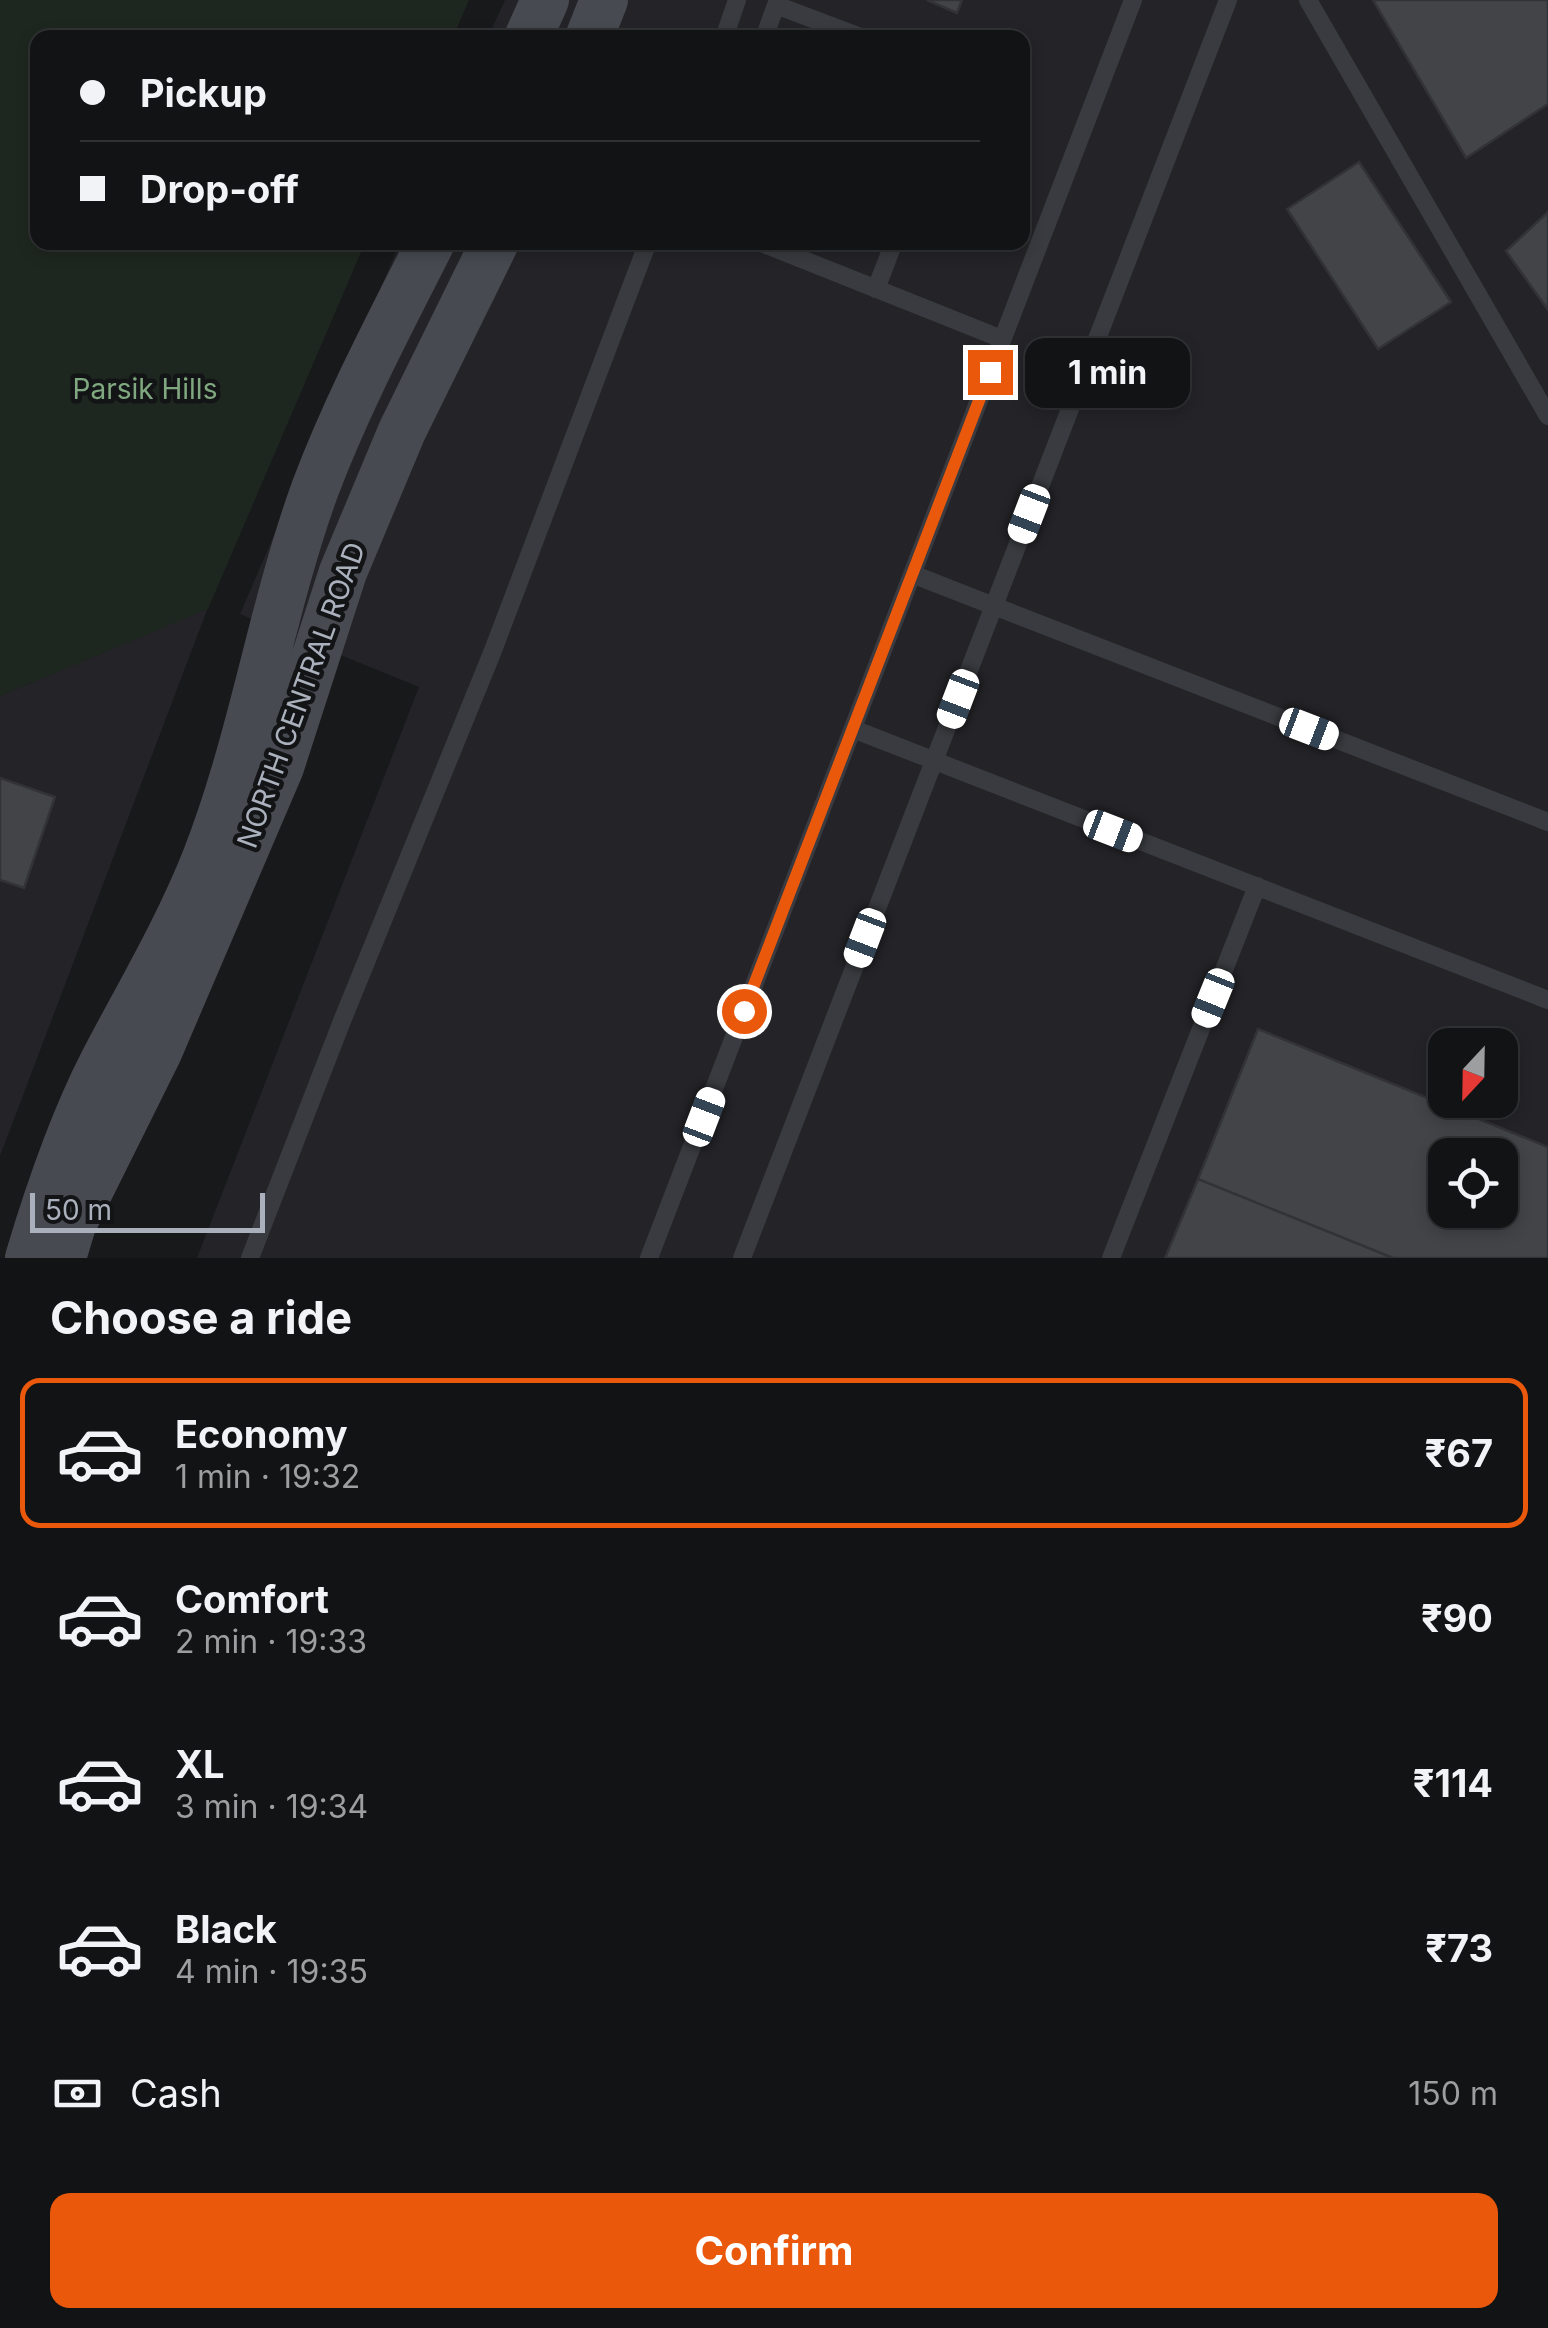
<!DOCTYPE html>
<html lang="en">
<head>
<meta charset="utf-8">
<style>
  :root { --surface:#121314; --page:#1f2022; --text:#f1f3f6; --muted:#9c9ea0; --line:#313234; --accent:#ea580c }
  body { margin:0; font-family:Inter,sans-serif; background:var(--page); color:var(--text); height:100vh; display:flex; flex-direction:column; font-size:38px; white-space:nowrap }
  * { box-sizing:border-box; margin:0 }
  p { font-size:32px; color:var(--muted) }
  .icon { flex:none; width:55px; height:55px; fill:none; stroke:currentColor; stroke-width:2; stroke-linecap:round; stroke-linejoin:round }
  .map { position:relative; height:1258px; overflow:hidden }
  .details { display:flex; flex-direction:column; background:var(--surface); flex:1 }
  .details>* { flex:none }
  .hud { position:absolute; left:30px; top:30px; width:1000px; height:220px; border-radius:20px; box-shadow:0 5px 15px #0003,0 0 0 2px var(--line); display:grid; align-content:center; height:220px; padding:0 50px; background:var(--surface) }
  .needle { width:65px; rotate:202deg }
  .buttons { position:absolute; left:1428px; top:1028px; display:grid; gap:20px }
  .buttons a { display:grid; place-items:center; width:90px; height:90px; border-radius:20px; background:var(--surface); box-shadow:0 5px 15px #0003,0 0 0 2px var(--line); font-size:50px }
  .scale { position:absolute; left:30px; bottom:25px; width:235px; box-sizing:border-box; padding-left:10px; border:5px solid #aab0bc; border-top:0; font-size:28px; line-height:35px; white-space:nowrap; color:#aab0bc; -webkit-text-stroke:8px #131416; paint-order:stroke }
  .end { position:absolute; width:45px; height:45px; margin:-22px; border:12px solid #ea580c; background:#fff; box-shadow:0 0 0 5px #fff }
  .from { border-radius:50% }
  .bubble { position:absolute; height:70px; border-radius:20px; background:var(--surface); box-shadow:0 5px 15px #0003,0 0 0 2px var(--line); font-size:32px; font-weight:700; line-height:70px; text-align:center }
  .car { position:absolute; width:30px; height:60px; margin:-30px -15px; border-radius:12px; box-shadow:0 0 8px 2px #0007; background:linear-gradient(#fff 24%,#345 0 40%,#fff 0 76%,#345 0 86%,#fff 0) }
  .hud b { display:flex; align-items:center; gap:35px; height:95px; font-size:38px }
  .hud b+b { border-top:2px solid var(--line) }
  .hud i { width:25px; height:25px; background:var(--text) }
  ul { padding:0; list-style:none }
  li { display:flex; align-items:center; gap:30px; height:150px; margin:0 20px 15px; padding:0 30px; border:5px solid transparent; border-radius:20px }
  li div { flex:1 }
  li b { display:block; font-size:38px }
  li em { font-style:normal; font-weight:700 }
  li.active { border-color:var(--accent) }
  li>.icon { width:90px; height:90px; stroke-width:1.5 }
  h2 { padding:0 50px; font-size:45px; line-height:120px }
  .pay { display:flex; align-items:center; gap:25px; height:110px; padding:0 50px; font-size:38px }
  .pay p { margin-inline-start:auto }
  .cta { display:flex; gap:20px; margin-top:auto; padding:20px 50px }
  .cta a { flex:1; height:115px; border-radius:20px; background:var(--accent); color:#fff; font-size:40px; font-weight:700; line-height:115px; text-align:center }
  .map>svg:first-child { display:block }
  .built { fill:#242428; fill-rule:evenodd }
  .green { fill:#1e271f }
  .building { fill:#424448; stroke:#323237; stroke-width:2.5; fill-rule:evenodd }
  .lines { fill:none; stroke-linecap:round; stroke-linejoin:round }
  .service { stroke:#393b40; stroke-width:18 }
  .secondary { stroke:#474a51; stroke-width:48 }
  .route { stroke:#ea580c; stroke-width:12 }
  .labels { text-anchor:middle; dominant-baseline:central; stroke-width:9; stroke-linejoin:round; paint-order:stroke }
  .park-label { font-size:28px; fill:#80a880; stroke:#131416 }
  .street-label { font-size:28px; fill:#aab0bc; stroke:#131416 }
</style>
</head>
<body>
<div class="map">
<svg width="1548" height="1258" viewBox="0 0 1548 1258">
  <rect width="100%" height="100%" fill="#18191b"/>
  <!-- built -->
  <path class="built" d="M505 0H1548V1258H197L419 687 240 614 400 243 1022 242V38L488 37ZM1445 1045H1500V1100H1445ZM1445 1155H1500V1210H1445Z
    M207 609V610L0 1156V696Z"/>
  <!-- green -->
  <path class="green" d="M0 0H469L453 37 38 38V242L365 243 208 609 0 696Z"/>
  <!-- building -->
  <path class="building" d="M927 0H962L957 13Z
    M1373 0H1548V104L1466 158Z
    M1359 162 1451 302 1378 349 1287 209Z
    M1548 212V310L1506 251Z
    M0 778 55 797 24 888 0 880Z
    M1258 1029 1548 1147V1258H1393L1198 1179ZM1445 1155H1500V1210H1445Z
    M1198 1179 1393 1258H1165Z"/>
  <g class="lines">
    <!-- service -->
    <path class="service" d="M1308 0 1548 416
      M724 38 737 0
      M764 38 776 5 863 38
      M759 242 1002 339
      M876 289 894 242
      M912 574 1548 822
      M853 729 1548 1000
      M250 1258 342 1021 492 653 648 242
      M649 1258 1133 0
      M742 1258 1228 0
      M1111 1258 1257 886"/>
    <!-- secondary -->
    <path class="secondary" d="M528 38 545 0
      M589 38 604 0
      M29 1258C49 1191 72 1123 104 1061 139 994 178 929 206 858 253 738 271 610 315 489 347 404 390 323 431 242
      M62 1258 72 1225 158 1052 280 767 343 572 402 431 495 242"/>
  </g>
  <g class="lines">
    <!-- route -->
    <path class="route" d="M744 1011 990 372"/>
  </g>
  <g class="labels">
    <!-- park labels -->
    <g class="park-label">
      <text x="145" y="389">Parsik Hills</text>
    </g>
    <!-- street labels -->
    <g class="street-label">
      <text transform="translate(301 695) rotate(-70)">NORTH CENTRAL ROAD</text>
    </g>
  </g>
</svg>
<div class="buttons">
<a><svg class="needle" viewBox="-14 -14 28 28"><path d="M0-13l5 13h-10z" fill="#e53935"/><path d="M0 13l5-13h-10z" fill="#9c9ea0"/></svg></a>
<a><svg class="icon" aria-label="locate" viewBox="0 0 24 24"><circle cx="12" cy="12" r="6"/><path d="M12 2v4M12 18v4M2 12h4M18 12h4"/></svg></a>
</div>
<div class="scale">50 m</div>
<i class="end from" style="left:744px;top:1011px"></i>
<i class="end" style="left:990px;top:372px"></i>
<div class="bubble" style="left:1025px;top:338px;width:165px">1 min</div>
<i class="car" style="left:1029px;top:514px;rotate:201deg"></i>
<i class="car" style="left:958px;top:699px;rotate:201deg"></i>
<i class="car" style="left:1309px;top:729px;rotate:111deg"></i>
<i class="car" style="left:1113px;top:831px;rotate:111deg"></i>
<i class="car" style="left:865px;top:938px;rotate:201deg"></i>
<i class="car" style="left:1213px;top:998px;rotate:202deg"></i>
<i class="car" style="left:704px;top:1117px;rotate:21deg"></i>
<div class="hud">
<b><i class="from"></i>Pickup</b>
<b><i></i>Drop-off</b>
</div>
</div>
<section class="details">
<h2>Choose a ride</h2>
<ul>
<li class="active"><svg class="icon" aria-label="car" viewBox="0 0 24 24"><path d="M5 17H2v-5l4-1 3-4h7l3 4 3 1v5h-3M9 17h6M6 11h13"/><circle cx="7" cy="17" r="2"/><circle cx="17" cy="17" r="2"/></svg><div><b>Economy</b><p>1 min · 19:32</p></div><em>₹67</em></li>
<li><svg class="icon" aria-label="car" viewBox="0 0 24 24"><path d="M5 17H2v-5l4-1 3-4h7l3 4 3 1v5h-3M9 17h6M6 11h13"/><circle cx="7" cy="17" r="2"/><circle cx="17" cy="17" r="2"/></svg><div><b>Comfort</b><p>2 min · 19:33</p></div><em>₹90</em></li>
<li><svg class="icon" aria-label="car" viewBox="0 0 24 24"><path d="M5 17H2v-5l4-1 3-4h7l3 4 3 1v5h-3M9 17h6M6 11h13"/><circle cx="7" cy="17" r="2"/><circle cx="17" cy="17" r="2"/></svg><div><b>XL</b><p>3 min · 19:34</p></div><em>₹114</em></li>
<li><svg class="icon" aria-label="car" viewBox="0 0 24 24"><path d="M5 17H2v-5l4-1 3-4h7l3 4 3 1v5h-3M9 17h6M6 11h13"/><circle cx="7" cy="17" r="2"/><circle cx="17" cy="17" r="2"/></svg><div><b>Black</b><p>4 min · 19:35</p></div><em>₹73</em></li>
</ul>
<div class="pay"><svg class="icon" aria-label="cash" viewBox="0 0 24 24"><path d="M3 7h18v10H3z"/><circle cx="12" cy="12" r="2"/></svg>Cash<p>150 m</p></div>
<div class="cta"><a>Confirm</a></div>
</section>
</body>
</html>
